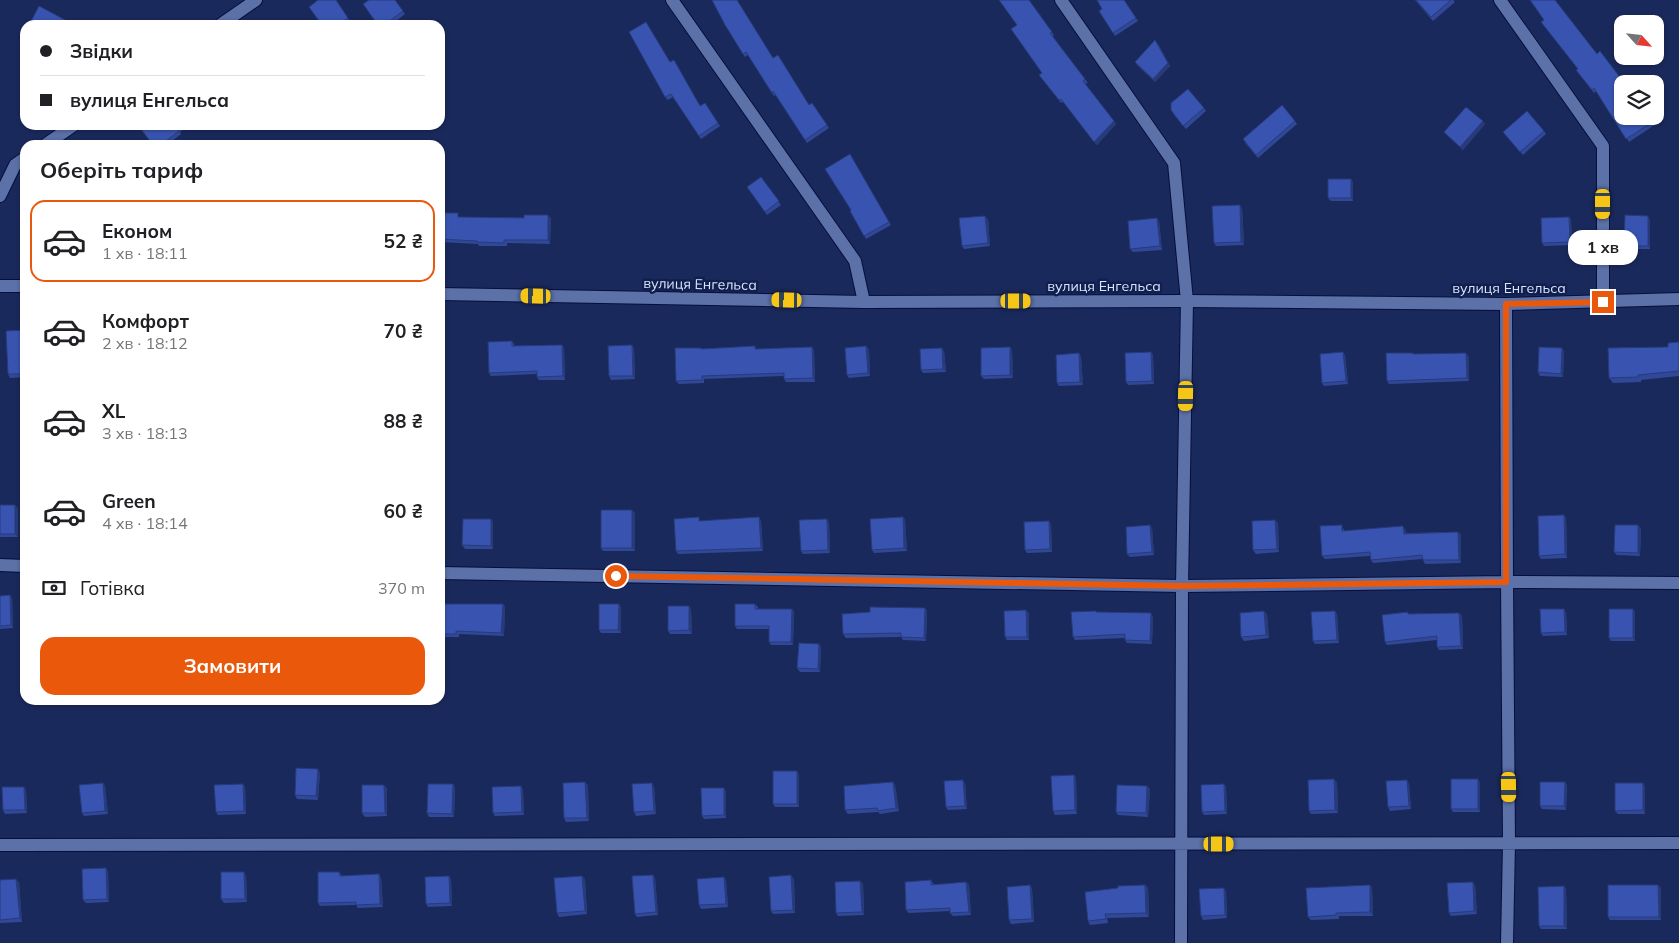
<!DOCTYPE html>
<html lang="uk">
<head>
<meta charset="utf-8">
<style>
  :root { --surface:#fff; --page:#f2f2f2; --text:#202124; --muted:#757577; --line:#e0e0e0; --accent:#ea580c }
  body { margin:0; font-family:Mulish,sans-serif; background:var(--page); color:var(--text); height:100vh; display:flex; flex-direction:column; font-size:19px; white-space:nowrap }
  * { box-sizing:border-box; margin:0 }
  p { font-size:16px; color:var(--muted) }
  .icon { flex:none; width:28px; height:28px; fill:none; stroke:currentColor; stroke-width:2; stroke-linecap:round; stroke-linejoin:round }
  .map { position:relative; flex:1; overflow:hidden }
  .side { position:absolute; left:20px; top:140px; width:425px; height:565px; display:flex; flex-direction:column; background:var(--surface); border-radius:15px; box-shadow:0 1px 4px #0004 }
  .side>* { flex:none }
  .guide { position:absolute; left:20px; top:20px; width:425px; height:110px; border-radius:15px; box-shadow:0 1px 4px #0004; display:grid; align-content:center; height:110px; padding:0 20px; background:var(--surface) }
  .needle { width:32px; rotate:117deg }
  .fabs { position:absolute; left:1614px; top:15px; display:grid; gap:10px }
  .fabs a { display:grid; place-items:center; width:50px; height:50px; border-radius:10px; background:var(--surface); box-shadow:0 1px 4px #0004; font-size:25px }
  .end { position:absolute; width:22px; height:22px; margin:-11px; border:6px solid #ea580c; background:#fff; box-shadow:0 0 0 2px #fff }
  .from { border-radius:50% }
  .bubble { position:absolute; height:35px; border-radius:15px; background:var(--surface); box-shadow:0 1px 4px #0004; font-size:16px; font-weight:700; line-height:35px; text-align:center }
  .car { position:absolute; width:15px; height:30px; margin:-15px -8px; border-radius:6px; box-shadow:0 0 4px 1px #0007; background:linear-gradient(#f5c518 24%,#345 0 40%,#f5c518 0 76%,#345 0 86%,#f5c518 0) }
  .guide b { display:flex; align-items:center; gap:18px; height:48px; font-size:19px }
  .guide b+b { border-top:1px solid var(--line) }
  .guide i { width:12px; height:12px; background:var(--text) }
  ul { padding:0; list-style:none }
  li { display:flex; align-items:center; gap:15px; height:82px; margin:0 10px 8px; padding:0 10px; border:2px solid transparent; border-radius:15px }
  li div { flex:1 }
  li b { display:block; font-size:19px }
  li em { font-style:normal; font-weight:700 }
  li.on { border-color:var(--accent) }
  li>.icon { width:45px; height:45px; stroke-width:1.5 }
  h2 { padding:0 20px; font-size:22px; line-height:60px }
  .pay { display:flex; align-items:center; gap:12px; height:55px; padding:0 20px; font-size:19px }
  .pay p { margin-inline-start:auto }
  .cta { display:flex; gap:10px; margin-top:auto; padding:10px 20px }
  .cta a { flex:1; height:58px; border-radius:15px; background:var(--accent); color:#fff; font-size:20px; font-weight:700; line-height:58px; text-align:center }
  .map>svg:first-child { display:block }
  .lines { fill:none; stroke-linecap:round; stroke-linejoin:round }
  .minor-casing { stroke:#060f3e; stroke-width:14 }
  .tertiary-casing { stroke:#060f3e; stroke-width:14 }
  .minor { stroke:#5b71a8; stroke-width:12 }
  .tertiary { stroke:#5b71a8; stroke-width:12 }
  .wall { fill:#304897 }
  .shaded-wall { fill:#273b7b }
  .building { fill:#3854b0; stroke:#273b7b }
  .route { stroke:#ea580c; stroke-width:6 }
  .labels { text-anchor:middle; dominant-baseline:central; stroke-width:5; stroke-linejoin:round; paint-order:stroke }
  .street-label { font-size:14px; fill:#d9e4fd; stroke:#111f4f }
</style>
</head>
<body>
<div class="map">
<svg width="1679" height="943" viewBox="0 0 1679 943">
  <rect width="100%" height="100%" fill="#1a295b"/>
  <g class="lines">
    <!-- minor casing -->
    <g class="minor-casing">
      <path id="minor" d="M672 0 855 261 864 302
        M1061 0 1174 163 1187 301 1182 586 1181 943
        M1500 0 1603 146V302
        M220 25 256 0
        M45 145 74 125
        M0 196 15 165 25 158
        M1506 304 1507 582 1509 843 1507 943
        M0 565 25 566
        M440 573 1182 586 1507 582 1679 583
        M0 845 1679 843"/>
    </g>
    <!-- tertiary casing -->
    <g class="tertiary-casing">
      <path id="tertiary" d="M0 286H25
        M440 294 864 302 1187 301 1506 304 1679 299"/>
    </g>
    <!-- minor -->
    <use href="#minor" class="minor"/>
    <!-- tertiary -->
    <use href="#tertiary" class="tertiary"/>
  </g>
  <!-- wall -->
  <path class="wall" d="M336 0 350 21 345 25H322Z
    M395 0 405 14 391 25H378Z
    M712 0 773 58 809 105 812 103 829 128 807 143 776 95 774 96 772 93 748 55 745 57 743 54Z
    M1029 0 1054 35 1052 37 1088 83 1085 84 1116 124 1097 145 1063 102 1061 103 1039 75 1042 73 1017 25Z
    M1124 0 1138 21 1115 36 1099 11 1102 9Z
    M1415 0H1453L1455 2 1433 21Z
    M1158 44 1170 66 1155 82 1137 65 1135 62Z
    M1597 54 1625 84 1651 116 1656 124 1629 142 1596 91 1594 93 1576 70Z
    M670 62 701 106 705 103 720 126 701 139 673 97 668 100 665 97Z
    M1204 108 1206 111 1186 129 1173 114Z
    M1295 121 1297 124 1258 158 1245 143Z
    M1485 124 1463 150 1447 135 1444 132Z
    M138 125H190L180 132 181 134 167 145H153Z
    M1544 131 1546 134 1523 155 1503 132Z
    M850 154 891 225 866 239 851 210Z
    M761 177 781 205 767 215 747 187Z
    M1351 179 1353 182V201H1331L1328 198Z
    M1242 208 1244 245 1216 246 1214 243Z
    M440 213 460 217 551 218 550 244 507 243V246H479L478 244 440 242Z
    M1569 217 1571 220 1572 245 1544 246 1542 243Z
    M988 219 990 246 964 249 962 246Z
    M1650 219V249H1627L1624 246Z
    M1159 221 1162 250 1133 252 1130 249Z
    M25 330V377L10 378 8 374Z
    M440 340 443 343 444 371H440Z
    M512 341 514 344V346L562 345 564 348 565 380H539L537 377V374L491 376 489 373Z
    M1679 342V376L1641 380V382L1613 383 1609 378Z
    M632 345 634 349 635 379 611 380 609 376Z
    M755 346 756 349 814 350 815 382H786L784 379V376L704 379V383L679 384 676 381 701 348 702 349Z
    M866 346 869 350 870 376 849 378 847 375Z
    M1010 347 1012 350 1013 378 984 379 981 376Z
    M944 351 946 372 923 373 921 370Z
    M1564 351 1563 377 1540 376 1538 372Z
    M1151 352 1153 355 1154 384 1128 385 1126 382Z
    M1343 352 1345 355 1348 384 1324 386 1322 383Z
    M1079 353 1081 357 1083 385 1059 386 1057 383Z
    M1469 357V381L1389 384 1387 381Z
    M0 505 18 508V537H0Z
    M635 513V551H603L601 548Z
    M1564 515 1566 518 1567 558 1541 559 1539 556Z
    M759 517 761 521 763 551 678 554 676 551 701 521Z
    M903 517 905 520 907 551 874 553 872 550Z
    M491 519 493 522V549H465L462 545Z
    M1275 520 1278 523 1279 552 1256 554 1253 550Z
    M829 522 830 553 803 554 801 551Z
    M1051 524 1052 552 1027 553 1025 550Z
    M1638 525 1641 529 1640 556 1617 555 1614 552Z
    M1152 528 1154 555 1130 557 1127 554Z
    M1344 528V531L1405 529 1406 533 1458 532 1461 535V563L1425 564 1423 560V559L1373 563 1371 560 1370 556 1325 559 1322 556Z
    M0 596 12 598 13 628 0 629Z
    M440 604H503L505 607 504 636 459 634V637H440Z
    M619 604 621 608V633H601L599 630Z
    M755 604 758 607V609H792L794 612 793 645H771L769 642V629H737L735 626Z
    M925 608 927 611 926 641 903 640 901 637 846 638 843 634Z
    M691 609 692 634H670L668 631Z
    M1633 609 1635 612V641H1611L1609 638Z
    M1026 610 1029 613V640H1007L1005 637Z
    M1096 611 1097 612 1153 617 1152 644 1127 643 1125 640V638L1075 640 1073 637Z
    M1335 611 1337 614 1339 643 1315 644 1313 641Z
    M1566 612 1567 635 1543 636 1541 633Z
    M1459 613 1462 616 1463 649 1439 650 1437 647V640L1387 645 1385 642 1409 614Z
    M1267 614 1269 638 1244 641 1241 637Z
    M819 644 821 647 820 672H800L797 668Z
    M797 771 799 775V807H775L773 804Z
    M320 773 318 800 297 799 295 795Z
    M1074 775 1076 778 1077 814 1055 815 1053 811Z
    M1334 779 1337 783 1338 813 1311 814 1309 811Z
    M585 782 588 786 589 821 566 822 564 818Z
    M893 782 895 785 899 811 880 814 878 812 848 814 845 810Z
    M1480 782V812H1453L1451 809Z
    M1565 782 1567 785 1566 810 1542 809 1540 806Z
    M103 783 105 786 108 814 84 816 82 813Z
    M965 783 967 809 948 810 946 807Z
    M1409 783 1411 809 1390 811 1388 807Z
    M243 784 245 787 246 814 218 815 216 812Z
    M453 784 455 787 454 817H429L427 813Z
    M1224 784 1226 787 1227 814 1204 815 1202 812Z
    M521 786 523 790 524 815 495 816 493 813Z
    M654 786 656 814 636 816 634 812Z
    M1147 786 1150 789 1148 817 1118 815 1116 812Z
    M1645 786V814H1618L1615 811Z
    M24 787 26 790 27 813 5 814 3 810Z
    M387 788V816L365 817 362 813Z
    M726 791V818L704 819 702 816Z
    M106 868 108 872 109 902 86 903 83 900Z
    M339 872 342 876 379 874 381 878 383 907 358 908 356 905 320 906 318 903Z
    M246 875 247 902 224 903 221 899Z
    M653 875 655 878 658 915 637 917 635 914Z
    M582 876 585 879 587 914 559 917 557 913Z
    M451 879 452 906 428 907 426 904Z
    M794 879 795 913 773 914 771 911Z
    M0 880 19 882 22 922 0 923Z
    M726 880 728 907 701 909 699 905Z
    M931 880 934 885 966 882 969 885 971 915 953 916 950 913V911L909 913 906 910Z
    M860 881 863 884 864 915 838 916 836 913Z
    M1030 885 1032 889 1034 922 1011 924 1009 920Z
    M1145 885 1148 888 1149 917 1107 918 1108 923 1090 925 1088 921Z
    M1370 885 1372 888 1373 916H1339V919L1311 920 1308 917Z
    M1475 885 1477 914 1451 916 1449 913Z
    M1658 885 1661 888V920H1610L1608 917Z
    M1564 886 1566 889 1567 929H1541L1539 926Z
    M1226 891 1227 918 1203 920 1201 916Z"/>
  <!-- shaded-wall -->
  <path class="shaded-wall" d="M1155 40 1170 66 1155 82 1153 79Z
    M1114 121 1116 124 1097 145 1094 142Z
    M1483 121 1485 124 1463 150 1460 147Z
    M1351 179 1353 182V201L1351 198Z
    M1240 205 1242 208 1244 245 1241 242Z
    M548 215 551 218 550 244 548 240Z
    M985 216 988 219 990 246 988 243Z
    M1648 216 1650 219V249L1648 246Z
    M1569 217 1571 220 1572 245 1570 242Z
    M1157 218 1159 221 1162 250 1160 246Z
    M441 340 443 343 444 371 442 368Z
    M562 345 564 348 565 380 563 376Z
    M632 345 634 349 635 379 633 376Z
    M866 346 869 350 870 376 868 373Z
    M812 347 814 350 815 382 813 378Z
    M1010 347 1012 350 1013 378 1010 375Z
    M942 348 944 351 946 372 943 369Z
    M1562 348 1564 351 1563 377 1561 374Z
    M1151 352 1153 355 1154 384 1152 381Z
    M1343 352 1345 355 1348 384 1346 381Z
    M1079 353 1081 357 1083 385 1080 382Z
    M1466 353 1469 357V381L1467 378Z
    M15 505 18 508V537L15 534Z
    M632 510 635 513V551L632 548Z
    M1564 515 1566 518 1567 558 1565 554Z
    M759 517 761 521 763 551 761 548Z
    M903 517 905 520 907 551 904 548Z
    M491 519 493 522V549L491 546Z
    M827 519 829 522 830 553 828 550Z
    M1275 520 1278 523 1279 552 1277 549Z
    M1049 521 1051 524 1052 552 1050 549Z
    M1150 525 1152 528 1154 555 1152 552Z
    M1638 525 1641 529 1640 556 1638 553Z
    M1403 526 1405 529 1406 537 1404 534Z
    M1458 532 1461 535V563L1459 560Z
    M10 595 12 598 13 628 11 625Z
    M503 604 505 607 504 636 501 633Z
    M619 604 621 608V633L618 630Z
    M689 606 691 609 692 634 689 630Z
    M925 608 927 611 926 641 924 638Z
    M792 609 794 612 793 645 791 642Z
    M1564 609 1566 612 1567 635 1565 632Z
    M1633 609 1635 612V641L1633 638Z
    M1026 610 1029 613V640L1027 637Z
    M1264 611 1267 614 1269 638 1266 635Z
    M1335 611 1337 614 1339 643 1337 640Z
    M1151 613 1153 617 1152 644 1150 641Z
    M1459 613 1462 616 1463 649 1461 646Z
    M819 644 821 647 820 672 818 669Z
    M318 769 320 773 318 800 316 796Z
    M797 771 799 775V807L797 804Z
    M1074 775 1076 778 1077 814 1075 810Z
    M1334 779 1337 783 1338 813 1335 810Z
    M1478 779 1480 782V812L1478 809Z
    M963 780 965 783 967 809 965 806Z
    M1407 780 1409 783 1411 809 1409 806Z
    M585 782 588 786 589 821 587 818Z
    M893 782 895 785 899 811 896 808Z
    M1565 782 1567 785 1566 810 1564 806Z
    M103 783 105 786 108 814 105 811Z
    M652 783 654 786 656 814 654 811Z
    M1643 783 1645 786V814L1643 810Z
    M243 784 245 787 246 814 244 811Z
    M453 784 455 787 454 817 452 814Z
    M1224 784 1226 787 1227 814 1225 811Z
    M384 785 387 788V816L385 813Z
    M521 786 523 790 524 815 522 812Z
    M1147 786 1150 789 1148 817 1146 813Z
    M24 787 26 790 27 813 25 810Z
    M724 788 726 791V818L724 815Z
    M106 868 108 872 109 902 107 899Z
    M244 872 246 875 247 902 245 899Z
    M379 874 381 878 383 907 380 904Z
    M653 875 655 878 658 915 656 912Z
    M791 875 794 879 795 913 793 910Z
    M449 876 451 879 452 906 450 903Z
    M582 876 585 879 587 914 585 911Z
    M724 877 726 880 728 907 726 904Z
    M16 879 19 882 22 922 20 918Z
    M860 881 863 884 864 915 862 912Z
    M966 882 969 885 971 915 969 912Z
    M1473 882 1475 885 1477 914 1474 911Z
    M1030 885 1032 889 1034 922 1032 919Z
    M1145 885 1148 888 1149 917 1146 913Z
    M1370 885 1372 888 1373 916 1370 912Z
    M1658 885 1661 888V920L1659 917Z
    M1564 886 1566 889 1567 929 1564 926Z
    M1224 888 1226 891 1227 918 1225 915Z"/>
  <!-- building -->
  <path class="building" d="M318 0H336L348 18 338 25H322L309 7Z
    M369 0H395L403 11 384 25H378L363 4Z
    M712 0H737L773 58 778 55 809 105 812 103 827 125 805 140 773 91 772 93 746 52 743 54 725 25Z
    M999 0H1029L1052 32 1050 33 1085 79 1083 81 1114 121 1094 142 1061 99 1059 100 1039 75 1042 73 1011 29 1017 25Z
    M1097 0H1124L1136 18 1113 33 1099 11 1102 9Z
    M1416 0H1451L1431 17Z
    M1530 0H1555L1597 54 1600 51 1625 84H1622V116H1651L1654 121 1626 139 1594 88 1592 90 1576 70 1578 69 1541 22 1544 20Z
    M39 6 69 22 67 25H29Z
    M646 22 670 62 674 60 700 106 705 103 718 123 699 136 671 94 665 97 629 32Z
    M1155 40 1168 63 1153 79 1135 62Z
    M1188 89 1204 108 1183 126 1171 110V103Z
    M1282 105 1295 121 1256 155 1243 139Z
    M1466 107 1483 121 1460 147 1444 132Z
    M1527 111 1544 131 1520 152 1503 132Z
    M138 125H183L177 129 179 131 161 145H153Z
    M850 154 889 222 864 236 850 211 851 210 825 169Z
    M761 177 779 201 765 212 747 187Z
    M1328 179H1351V198H1328Z
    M1240 205 1241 242 1214 243 1212 206Z
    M440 213H458V217L524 218V215H548V240H504V243L477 242V241L440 239Z
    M1625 215 1648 216V246H1624Z
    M985 216 988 243 962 246 959 218Z
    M1569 217 1570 242 1542 243 1541 218Z
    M1157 218 1160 246 1130 249 1128 221Z
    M25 330V374H8L6 331Z
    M440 340H441L442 368H440Z
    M512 341V346L562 345 563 376 537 377V371L489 373 488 342Z
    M1679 342V371L1638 375V377L1609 378 1608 348 1668 347V343Z
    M632 345 633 376H609L608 346Z
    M755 346V349L812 347 813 378 784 379V373L702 376V380L676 381 675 348H701V349Z
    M866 346 868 373 847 375 845 348Z
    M1010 347V375L981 376V348Z
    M1539 347 1562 348 1561 374 1538 372Z
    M942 348 943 369 921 370 920 349Z
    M1151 352 1152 381 1126 382 1125 353Z
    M1343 352 1346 381 1322 383 1320 354Z
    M1079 353 1080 382 1057 383 1056 355Z
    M1386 353H1413V354L1466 353 1467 378 1387 381Z
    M0 505H15V534H0Z
    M601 510H632V548H601Z
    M1564 515 1565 554 1539 556 1538 516Z
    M699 517V521L759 517 761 548 676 551 674 519Z
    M903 517 904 548 872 550 870 519Z
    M463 519H491V546L462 545Z
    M827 519 828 550 801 551 799 520Z
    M1275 520 1277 549 1253 550 1252 521Z
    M1049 521 1050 549 1025 550 1024 522Z
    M1150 525 1152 552 1127 554 1126 527Z
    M1342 525V531L1403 526 1404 534 1458 532 1459 560H1423L1422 555 1371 560 1370 552 1322 556 1320 526Z
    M1615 525H1638V553L1614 552Z
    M10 595 11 625 0 626V596Z
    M440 604H503L501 633 456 631V634H440Z
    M599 604H619L618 630H599Z
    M735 604H755V609H792L791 642H769V626H735Z
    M668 606H689V630L668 631Z
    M870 607 925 608 924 638 901 637V633L843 634 842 614 870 612Z
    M1540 609H1564L1565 632 1541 633Z
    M1609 609H1633V638H1609Z
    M1026 610 1027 637H1005L1004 611Z
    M1096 611V612L1151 613 1150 641 1125 640V634L1073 637 1071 612Z
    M1264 611 1266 635 1241 637 1240 613Z
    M1335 611 1337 640 1313 641 1311 612Z
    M1408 612V614L1459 613 1461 646 1437 647V636L1385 642 1382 615Z
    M799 643 819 644 818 669 797 668Z
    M296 768 318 769 316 796 295 795Z
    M773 771H797V804H773Z
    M1074 775 1075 810 1053 811 1051 776Z
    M1334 779 1335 810 1309 811 1308 780Z
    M1451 779H1478V809H1451Z
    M963 780 965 806 946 807 944 781Z
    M1407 780 1409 806 1388 807 1386 781Z
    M585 782 587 818H564L563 783Z
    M893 782 896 808 878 811 877 808 845 810 844 786Z
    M1540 782H1565L1564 806H1540Z
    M103 783 105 811 82 813 79 785Z
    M652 783 654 811 634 812 632 784Z
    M1615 783H1643V810L1615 811Z
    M243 784 244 811 216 812 214 785Z
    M428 784H453L452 814 427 813Z
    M1224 784 1225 811 1202 812 1201 785Z
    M362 785H384L385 813H362Z
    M1117 785 1147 786 1146 813 1116 812Z
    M521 786 522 812 493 813 492 787Z
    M2 787H24L25 810H3Z
    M701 788H724V815L702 816Z
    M106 868 107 899 83 900 82 869Z
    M221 872H244L245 899H221Z
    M318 872H339L340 876 379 874 380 904 356 905V902L318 903Z
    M653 875 656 912 635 914 632 876Z
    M791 875 793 910 771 911 769 877Z
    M449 876 450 903 426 904 425 877Z
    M582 876 585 911 557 913 554 878Z
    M724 877 726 904 699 905 697 879Z
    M16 879 20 918 0 920V880Z
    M931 880V885L966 882 969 912 950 913V908L906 910 905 882Z
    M860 881 862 912 836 913 835 882Z
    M1473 882 1474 911 1449 913 1447 883Z
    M1030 885 1032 919 1009 920 1007 887Z
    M1145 885 1146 913 1105 914 1106 919 1088 921 1085 892 1118 888V886Z
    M1370 885V912L1336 913V915L1308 917 1306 888Z
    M1608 885H1658L1659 917H1608Z
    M1564 886V926H1539L1538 887Z
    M1224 888 1225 915 1201 916 1199 889Z"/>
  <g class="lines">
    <!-- route -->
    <path class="route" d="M616 576 1182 586 1506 582V304L1603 302"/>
  </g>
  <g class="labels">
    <!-- street labels -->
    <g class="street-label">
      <text transform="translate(700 284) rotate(1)">вулиця Енгельса</text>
      <text x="1104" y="286">вулиця Енгельса</text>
      <text x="1509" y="288">вулиця Енгельса</text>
    </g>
  </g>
</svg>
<div class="fabs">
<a><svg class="needle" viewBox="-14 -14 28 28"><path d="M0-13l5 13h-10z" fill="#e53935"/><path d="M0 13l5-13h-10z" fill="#757577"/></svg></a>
<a><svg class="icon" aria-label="layers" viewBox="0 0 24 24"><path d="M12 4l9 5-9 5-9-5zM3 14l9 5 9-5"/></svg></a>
</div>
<i class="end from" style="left:616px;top:576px"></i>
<i class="end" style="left:1603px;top:302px"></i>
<div class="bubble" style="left:1568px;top:230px;width:70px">1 хв</div>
<i class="car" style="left:1603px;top:204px;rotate:180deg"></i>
<i class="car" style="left:536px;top:296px;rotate:271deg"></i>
<i class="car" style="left:787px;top:300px;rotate:271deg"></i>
<i class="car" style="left:1016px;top:301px;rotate:90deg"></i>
<i class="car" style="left:1186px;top:396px;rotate:181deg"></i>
<i class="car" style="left:1509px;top:787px;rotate:179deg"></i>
<i class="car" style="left:1219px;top:844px;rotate:90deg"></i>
<div class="guide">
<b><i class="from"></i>Звідки</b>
<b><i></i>вулиця Енгельса</b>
</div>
<section class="side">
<h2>Оберіть тариф</h2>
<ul>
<li class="on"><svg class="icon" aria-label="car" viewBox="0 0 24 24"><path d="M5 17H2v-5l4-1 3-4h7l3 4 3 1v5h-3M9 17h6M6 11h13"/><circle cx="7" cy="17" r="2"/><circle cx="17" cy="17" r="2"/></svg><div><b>Економ</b><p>1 хв · 18:11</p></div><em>52 ₴</em></li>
<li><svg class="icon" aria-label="car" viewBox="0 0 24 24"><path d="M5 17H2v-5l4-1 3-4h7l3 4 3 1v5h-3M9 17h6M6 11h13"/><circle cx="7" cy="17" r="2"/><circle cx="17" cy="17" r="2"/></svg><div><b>Комфорт</b><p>2 хв · 18:12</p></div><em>70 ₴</em></li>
<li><svg class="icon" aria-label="car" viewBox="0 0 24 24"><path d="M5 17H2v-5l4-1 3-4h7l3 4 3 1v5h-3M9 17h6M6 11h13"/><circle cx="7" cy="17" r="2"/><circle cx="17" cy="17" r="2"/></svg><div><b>XL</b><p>3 хв · 18:13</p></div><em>88 ₴</em></li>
<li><svg class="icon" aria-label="car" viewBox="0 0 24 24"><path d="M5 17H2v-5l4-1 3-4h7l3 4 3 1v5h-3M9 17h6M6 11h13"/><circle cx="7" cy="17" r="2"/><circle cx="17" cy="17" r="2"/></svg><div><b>Green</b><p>4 хв · 18:14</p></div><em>60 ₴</em></li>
</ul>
<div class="pay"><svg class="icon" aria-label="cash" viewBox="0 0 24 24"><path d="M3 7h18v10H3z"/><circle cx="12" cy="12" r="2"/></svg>Готівка<p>370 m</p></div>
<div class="cta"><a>Замовити</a></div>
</section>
</div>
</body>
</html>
